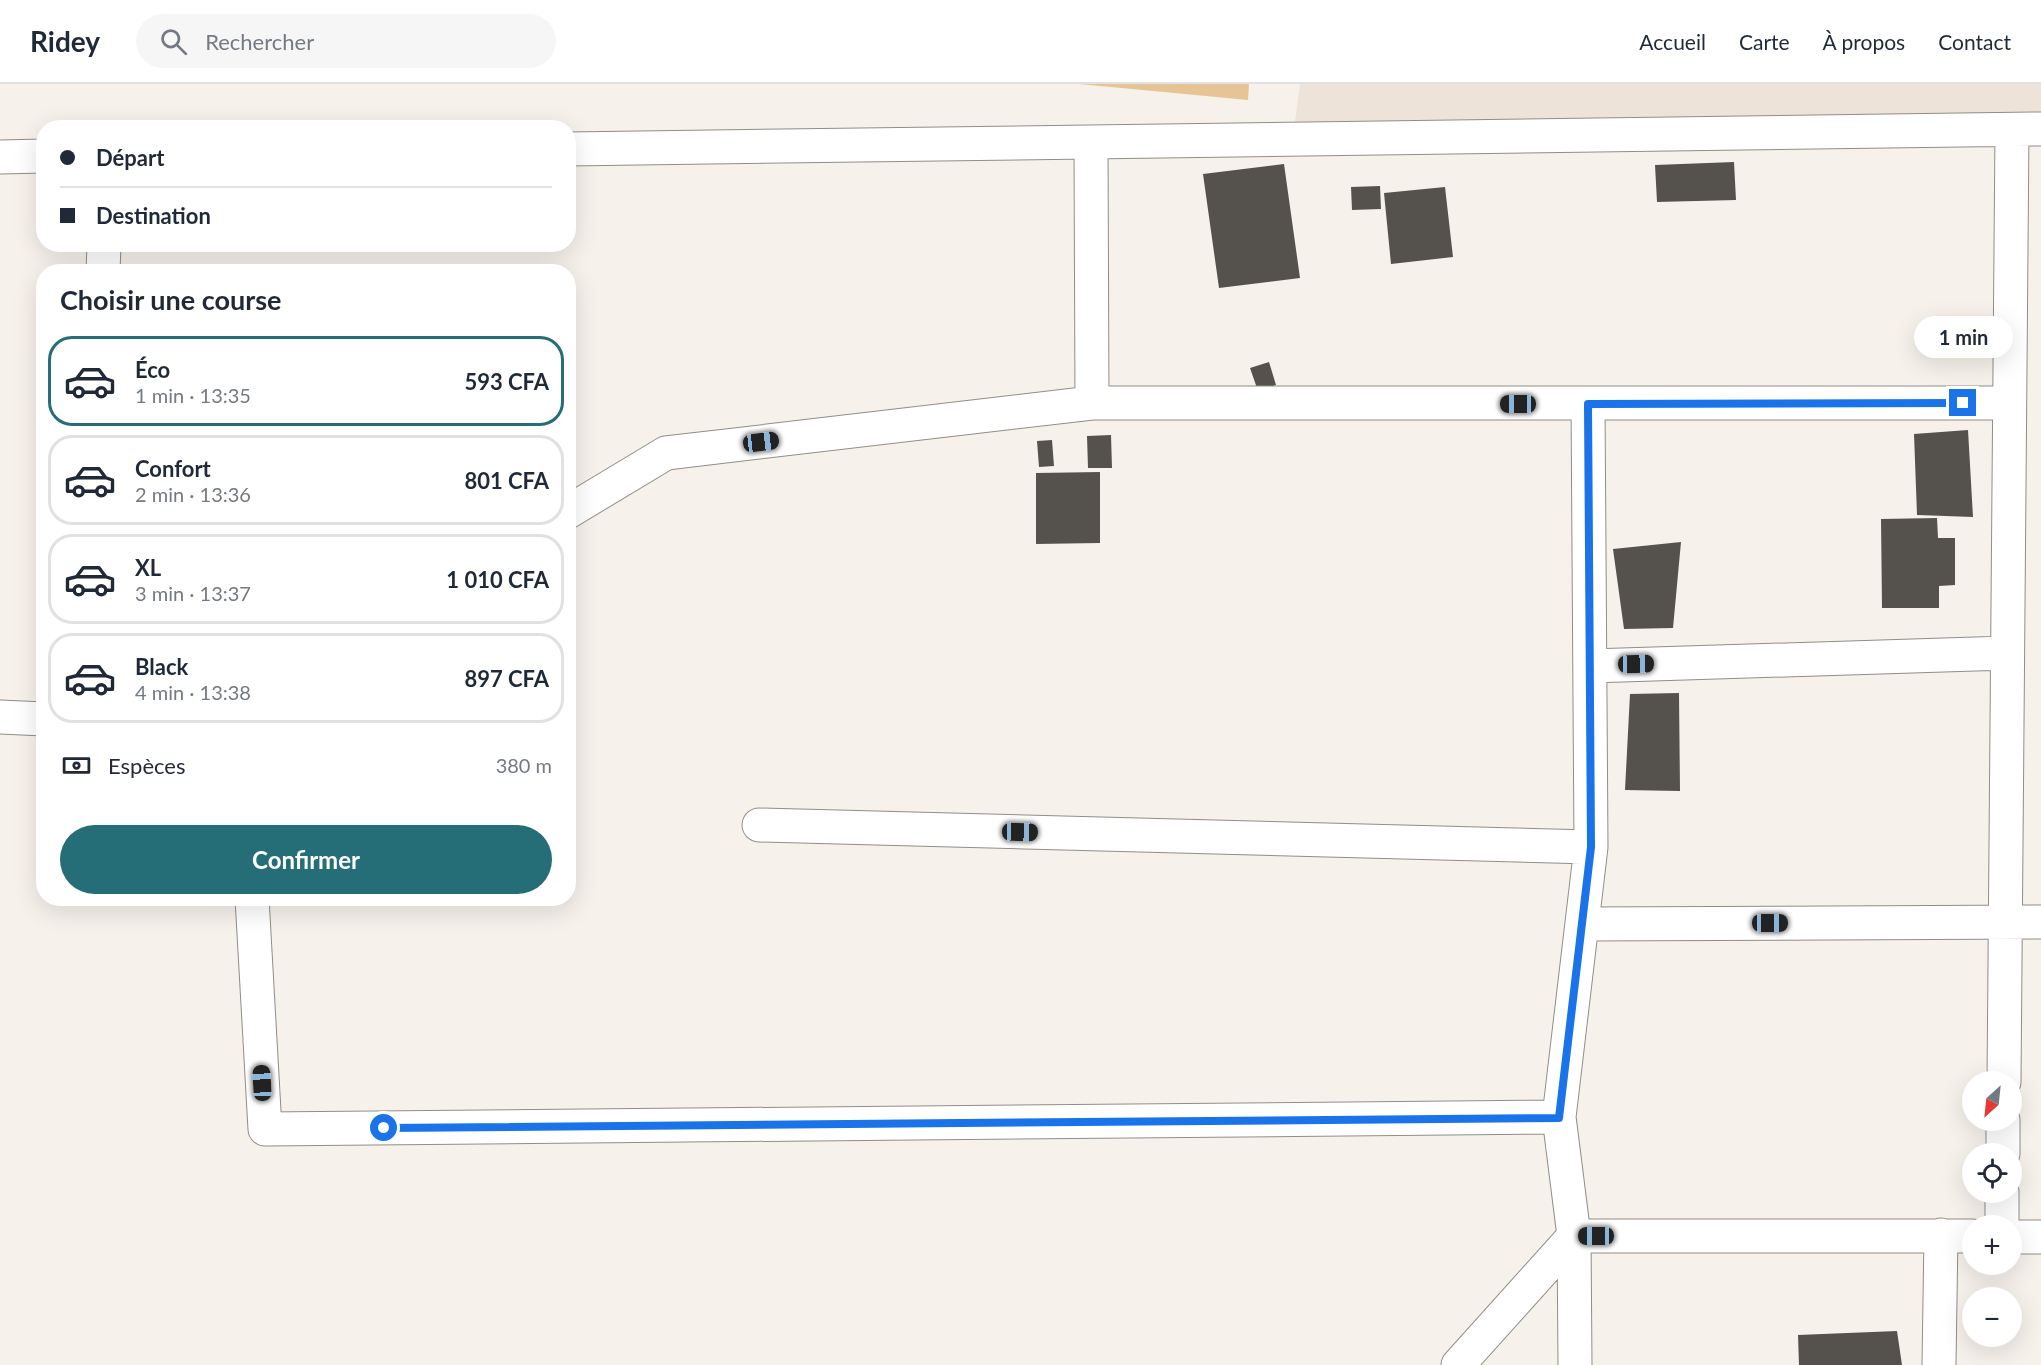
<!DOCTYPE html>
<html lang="fr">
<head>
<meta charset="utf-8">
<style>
  :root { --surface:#fff; --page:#f6f6f7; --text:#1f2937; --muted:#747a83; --line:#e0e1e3; --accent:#256e77 }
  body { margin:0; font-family:Lato,sans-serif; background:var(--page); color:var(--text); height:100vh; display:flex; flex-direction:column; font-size:22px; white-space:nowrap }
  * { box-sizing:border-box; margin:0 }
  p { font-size:20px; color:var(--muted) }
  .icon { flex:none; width:33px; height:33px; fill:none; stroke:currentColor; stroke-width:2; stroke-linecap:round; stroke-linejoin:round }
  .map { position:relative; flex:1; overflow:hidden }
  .side { position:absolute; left:36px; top:180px; width:540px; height:642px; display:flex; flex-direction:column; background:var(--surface); border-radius:24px; box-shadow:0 6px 24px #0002 }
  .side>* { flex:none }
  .top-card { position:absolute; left:36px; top:36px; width:540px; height:132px; border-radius:24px; box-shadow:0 6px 24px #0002; display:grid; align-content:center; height:132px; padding:0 24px; background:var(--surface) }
  .needle { width:39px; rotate:207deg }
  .buttons { position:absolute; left:1962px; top:987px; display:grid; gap:12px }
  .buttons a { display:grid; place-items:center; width:60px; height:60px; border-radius:50%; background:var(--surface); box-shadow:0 6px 24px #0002; font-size:30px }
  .end { position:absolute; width:27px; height:27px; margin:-14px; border:8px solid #1a73e8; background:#fff; box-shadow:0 0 0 3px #fff }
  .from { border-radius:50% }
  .bubble { position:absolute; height:42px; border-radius:21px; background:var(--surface); box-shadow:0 6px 24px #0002; font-size:20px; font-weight:700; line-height:42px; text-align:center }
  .car { position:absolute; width:18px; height:36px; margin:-18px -9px; border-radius:8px; box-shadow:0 0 4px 2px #0007; background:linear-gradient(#222 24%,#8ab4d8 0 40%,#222 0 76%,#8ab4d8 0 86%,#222 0) }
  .top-card b { display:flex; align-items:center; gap:21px; height:57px; font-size:22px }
  .top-card b+b { border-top:2px solid var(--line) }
  .top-card i { width:15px; height:15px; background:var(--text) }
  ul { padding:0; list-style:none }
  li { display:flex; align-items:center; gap:18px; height:90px; margin:0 12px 9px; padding:0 12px; border:3px solid var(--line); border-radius:24px }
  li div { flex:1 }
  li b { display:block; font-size:22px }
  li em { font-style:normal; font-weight:700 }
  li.active { border-color:var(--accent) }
  li>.icon { width:54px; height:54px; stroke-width:1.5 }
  h2 { padding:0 24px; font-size:27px; line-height:72px }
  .pay { display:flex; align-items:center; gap:15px; height:66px; padding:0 24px; font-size:22px }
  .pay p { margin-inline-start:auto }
  .cta { display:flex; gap:12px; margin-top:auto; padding:12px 24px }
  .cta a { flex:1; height:69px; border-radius:36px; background:var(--accent); color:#fff; font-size:24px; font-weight:700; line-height:69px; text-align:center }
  header { display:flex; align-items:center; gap:36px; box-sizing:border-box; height:84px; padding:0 30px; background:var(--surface); border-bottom:2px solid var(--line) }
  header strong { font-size:28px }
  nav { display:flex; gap:33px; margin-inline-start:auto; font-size:21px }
  .search { width:420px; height:54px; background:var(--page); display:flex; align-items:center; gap:15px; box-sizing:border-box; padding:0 21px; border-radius:33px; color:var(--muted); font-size:22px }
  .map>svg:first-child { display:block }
  .built { fill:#ede3d8 }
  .green { fill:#e6c495 }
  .building { fill:#55524d }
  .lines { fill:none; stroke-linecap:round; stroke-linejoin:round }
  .minor-casing { stroke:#918d87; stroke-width:35 }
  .minor { stroke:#fff; stroke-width:33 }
  .route { stroke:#1a73e8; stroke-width:8 }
</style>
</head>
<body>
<header>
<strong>Ridey</strong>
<div class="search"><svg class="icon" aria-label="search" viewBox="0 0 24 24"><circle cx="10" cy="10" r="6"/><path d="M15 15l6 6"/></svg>Rechercher</div>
<nav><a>Accueil</a><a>Carte</a><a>À propos</a><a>Contact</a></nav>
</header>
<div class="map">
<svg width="2041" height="1281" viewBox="0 0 2041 1281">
  <rect width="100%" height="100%" fill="#f6f1eb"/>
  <!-- built -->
  <path class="built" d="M1300 0H2041V30L1294 45Z"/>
  <!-- green -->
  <path class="green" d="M1079 0H1249L1248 16Z"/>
  <!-- building -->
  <path class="building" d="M1734 78 1736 116 1657 118 1655 81Z
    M1284 80 1300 194 1219 204 1203 90Z
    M1380 102 1381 125 1352 126 1351 103Z
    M1445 103 1453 173 1391 180 1384 109Z
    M1269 278 1276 301 1258 307 1250 284Z
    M1968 346 1973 433 1917 431 1914 350Z
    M1111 351 1112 384H1088L1087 352Z
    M1052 356 1054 382 1039 383 1037 357Z
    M1100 388V459L1036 460V389Z
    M1937 434 1938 454H1955V501L1939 502V524H1882L1881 435Z
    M1681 458 1673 544 1624 545 1613 465Z
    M1679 609 1680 707 1625 706 1630 610Z
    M1897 1247 1902 1281H1799L1798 1251Z"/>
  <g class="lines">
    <!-- minor casing -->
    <g class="minor-casing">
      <path id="minor" d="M1091 58 1092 319
        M568 65 2041 45
        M0 73 44 72
        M103 188 104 160
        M568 428 666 369 1092 319H2009
        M1590 582 2007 569
        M0 633 44 635
        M759 741 1591 763
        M252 814 265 1045 1559 1033
        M1582 840 2041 838
        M2004 998 2012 46
        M2003 1070V1036
        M2002 1142V1108
        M2012 1153H2041
        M1458 1281 1574 1152H1972
        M1575 1281 1574 1152 1559 1033 1591 763 1588 319
        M1939 1281 1941 1151"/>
    </g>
    <!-- minor -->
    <use href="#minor" class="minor"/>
  </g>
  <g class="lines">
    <!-- route -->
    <path class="route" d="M384 1044 1559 1034 1591 763 1588 320 1963 319"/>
  </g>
</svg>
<div class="buttons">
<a><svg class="needle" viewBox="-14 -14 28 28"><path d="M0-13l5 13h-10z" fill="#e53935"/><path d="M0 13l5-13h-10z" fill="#747a83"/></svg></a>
<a><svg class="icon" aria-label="locate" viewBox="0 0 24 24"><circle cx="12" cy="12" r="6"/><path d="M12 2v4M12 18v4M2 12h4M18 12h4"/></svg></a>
<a>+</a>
<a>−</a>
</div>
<i class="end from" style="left:384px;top:1044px"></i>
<i class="end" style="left:1963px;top:319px"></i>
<div class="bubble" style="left:1914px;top:232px;width:99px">1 min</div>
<i class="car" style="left:1518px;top:320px;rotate:270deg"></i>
<i class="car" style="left:761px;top:358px;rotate:83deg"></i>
<i class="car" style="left:1636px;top:580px;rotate:89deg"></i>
<i class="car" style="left:1020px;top:748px;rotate:91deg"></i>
<i class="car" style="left:1770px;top:839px;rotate:90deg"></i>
<i class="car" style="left:262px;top:999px;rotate:357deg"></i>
<i class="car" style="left:1596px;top:1152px;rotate:270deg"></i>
<div class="top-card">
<b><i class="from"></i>Départ</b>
<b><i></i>Destination</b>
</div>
<section class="side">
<h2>Choisir une course</h2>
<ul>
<li class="active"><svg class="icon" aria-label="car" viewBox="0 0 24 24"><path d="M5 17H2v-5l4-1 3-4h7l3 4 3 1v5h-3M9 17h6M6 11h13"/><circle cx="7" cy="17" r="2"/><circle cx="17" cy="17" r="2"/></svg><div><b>Éco</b><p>1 min · 13:35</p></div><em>593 CFA</em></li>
<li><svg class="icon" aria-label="car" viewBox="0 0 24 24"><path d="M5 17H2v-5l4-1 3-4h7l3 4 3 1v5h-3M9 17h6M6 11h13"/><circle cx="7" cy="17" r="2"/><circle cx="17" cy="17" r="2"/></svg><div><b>Confort</b><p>2 min · 13:36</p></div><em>801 CFA</em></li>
<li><svg class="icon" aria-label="car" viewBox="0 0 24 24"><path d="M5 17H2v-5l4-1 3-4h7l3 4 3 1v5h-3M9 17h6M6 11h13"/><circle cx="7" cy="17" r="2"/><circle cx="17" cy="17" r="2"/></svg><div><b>XL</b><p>3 min · 13:37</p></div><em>1 010 CFA</em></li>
<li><svg class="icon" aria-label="car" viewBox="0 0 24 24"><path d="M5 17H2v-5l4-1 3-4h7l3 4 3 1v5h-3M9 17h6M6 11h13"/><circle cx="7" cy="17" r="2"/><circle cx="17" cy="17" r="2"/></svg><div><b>Black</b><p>4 min · 13:38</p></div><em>897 CFA</em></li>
</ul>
<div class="pay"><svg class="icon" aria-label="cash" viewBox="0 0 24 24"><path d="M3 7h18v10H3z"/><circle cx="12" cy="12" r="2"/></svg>Espèces<p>380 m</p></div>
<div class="cta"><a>Confirmer</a></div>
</section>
</div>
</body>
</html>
